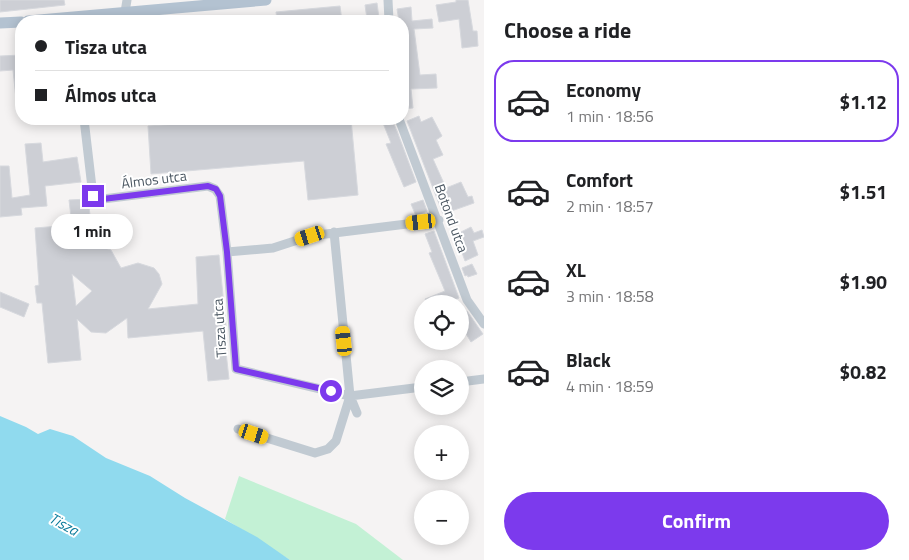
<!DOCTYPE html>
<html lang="en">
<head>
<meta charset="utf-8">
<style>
  :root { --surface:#fff; --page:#f2f2f2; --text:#202124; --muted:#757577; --line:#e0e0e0; --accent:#7c3aed }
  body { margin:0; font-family:"Titillium Web",sans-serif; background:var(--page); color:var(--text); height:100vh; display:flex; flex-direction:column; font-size:19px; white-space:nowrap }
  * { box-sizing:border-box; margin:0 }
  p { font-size:16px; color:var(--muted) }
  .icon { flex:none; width:28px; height:28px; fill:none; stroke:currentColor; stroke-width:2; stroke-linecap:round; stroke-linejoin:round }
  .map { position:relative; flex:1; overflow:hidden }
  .side { display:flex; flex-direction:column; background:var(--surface); width:425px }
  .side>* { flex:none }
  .guide { position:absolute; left:15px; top:15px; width:394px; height:110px; border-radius:20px; box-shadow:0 2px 12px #0003; display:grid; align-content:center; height:110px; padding:0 20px; background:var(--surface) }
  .tools { position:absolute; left:414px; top:295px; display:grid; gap:10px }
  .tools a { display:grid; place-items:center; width:55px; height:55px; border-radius:50%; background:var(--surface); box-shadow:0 2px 12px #0003; font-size:25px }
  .end { position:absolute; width:22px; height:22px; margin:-11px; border:6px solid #7c3aed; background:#fff; box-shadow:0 0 0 2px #fff }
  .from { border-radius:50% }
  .bubble { position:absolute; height:35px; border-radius:18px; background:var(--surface); box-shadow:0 2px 12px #0003; font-size:16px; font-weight:700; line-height:35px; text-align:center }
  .car { position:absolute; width:15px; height:30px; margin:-15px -8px; border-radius:6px; box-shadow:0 0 4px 1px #0007; background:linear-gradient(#f5c518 24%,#345 0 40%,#f5c518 0 76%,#345 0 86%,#f5c518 0) }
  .guide b { display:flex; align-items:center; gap:18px; height:48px; font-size:19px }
  .guide b+b { border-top:1px solid var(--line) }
  .guide i { width:12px; height:12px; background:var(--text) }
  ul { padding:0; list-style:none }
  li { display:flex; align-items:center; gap:15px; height:82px; margin:0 10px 8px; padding:0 10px; border:2px solid transparent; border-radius:20px }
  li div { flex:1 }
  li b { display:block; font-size:19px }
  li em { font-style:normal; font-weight:700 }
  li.current { border-color:var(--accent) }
  li>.icon { width:45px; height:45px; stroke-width:1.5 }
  h2 { padding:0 20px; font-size:22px; line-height:60px }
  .cta { display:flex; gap:10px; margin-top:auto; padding:10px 20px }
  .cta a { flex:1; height:58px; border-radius:30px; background:var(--accent); color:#fff; font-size:20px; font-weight:700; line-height:58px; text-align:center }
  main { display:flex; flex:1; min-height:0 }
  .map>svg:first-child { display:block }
  .green { fill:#c3f1d5 }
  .water { fill:#90daee }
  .building { fill:#cdcfd5; stroke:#d7d9de; fill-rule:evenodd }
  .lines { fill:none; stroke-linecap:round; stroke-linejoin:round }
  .minor { stroke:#c1cad2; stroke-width:9 }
  .major { stroke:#b3c2d1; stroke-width:11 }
  .route { stroke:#7c3aed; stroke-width:6 }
  .labels { text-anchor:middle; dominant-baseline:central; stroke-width:4; stroke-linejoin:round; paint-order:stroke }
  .street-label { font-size:14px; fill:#4a5661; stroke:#fff }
  .water-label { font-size:15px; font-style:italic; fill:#0c7c9b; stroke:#fff }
</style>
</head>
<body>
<main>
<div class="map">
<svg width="484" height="560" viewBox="0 0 484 560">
  <rect width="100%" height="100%" fill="#f5f3f3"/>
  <!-- green -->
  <path class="green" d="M239 476 356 524 403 560H290L225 519Z"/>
  <!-- water -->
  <path class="water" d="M0 416 26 427 38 434 50 429 73 436 106 458 150 476 185 498 257 537 290 560H0Z"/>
  <!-- building -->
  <path class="building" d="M0 0H64L65 5 0 12Z
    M456 0H468L473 31H477L478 46 462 48 459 19 439 22 436 5 456 2Z
    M377 3 379 18 367 19 365 5Z
    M340 6 342 21H277L276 12Z
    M411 7 412 21 432 19 433 28 414 29 420 75 436 74 437 88 411 89 413 108 402 109V21H399L397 9Z
    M21 55V99H16L13 70 0 71V56Z
    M419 116 421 122 432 117 442 136 436 140 443 155 433 159 446 188 461 182 468 197 472 196 474 203 443 214 407 121Z
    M251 119H351L358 195 308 200 304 161 151 174 148 126Z
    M389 120H392L397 131 416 182 404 187 386 144 391 143 383 123Z
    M41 143 43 162 77 157 81 182 45 186 47 206 21 208 22 215 0 217V166H9L12 198 30 195 25 144Z
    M88 199 90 215 71 217 69 200Z
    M423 200 427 211 416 216 411 204Z
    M71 219 95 228V233L87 242 111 250 121 268 138 263 154 268 159 274 162 284 148 309 198 304 196 257 219 255 226 326 224 327 227 343H225L229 379 208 381 203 331 128 338 127 318 106 333 91 332 77 319 81 360 48 363 42 303H37L35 286 39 285 35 228 72 225ZM72 274 92 291 76 306Z
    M471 227 474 233 482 230 484 237 473 241 478 255 465 261 461 250 463 249 455 235Z
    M434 231 459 298 447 303 445 298 431 304H427L425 299 445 291 429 253 432 252 425 234Z
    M472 264 477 274 468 277 467 275 465 276 462 268Z
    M0 292 29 304 24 317 0 307Z
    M467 311 483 334 471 342 460 324V316Z"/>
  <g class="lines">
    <!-- minor -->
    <path class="minor" d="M388 0 389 21
      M125 12 127 0
      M84 119 93 196 103 199 208 186 215 189 220 196 227 252 236 369 350 396 357 413
      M399 119 467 300 484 324
      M227 252 273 248 310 236 439 220
      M460 382 484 379
      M350 396 422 387
      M238 429 315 453 328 449 336 441 350 396 334 232"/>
    <!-- major -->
    <path class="major" d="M28 21 266 0
      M0 23 21 22"/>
  </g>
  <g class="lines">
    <!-- route -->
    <path class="route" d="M93 196 103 199 208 186 216 189 220 196 227 252 236 369 331 391"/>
  </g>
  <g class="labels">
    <!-- street labels -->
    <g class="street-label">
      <text transform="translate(154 179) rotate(-7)">Álmos utca</text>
      <text transform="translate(452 218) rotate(70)">Botond utca</text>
      <text transform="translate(219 328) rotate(-94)">Tisza utca</text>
    </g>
    <!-- water labels -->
    <g class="water-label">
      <text transform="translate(64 524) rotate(29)">Tisza</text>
    </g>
  </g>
</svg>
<div class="tools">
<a><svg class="icon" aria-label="locate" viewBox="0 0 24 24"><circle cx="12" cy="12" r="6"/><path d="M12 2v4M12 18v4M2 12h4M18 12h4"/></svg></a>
<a><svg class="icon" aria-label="layers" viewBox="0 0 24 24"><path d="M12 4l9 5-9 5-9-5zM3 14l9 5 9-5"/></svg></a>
<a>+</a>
<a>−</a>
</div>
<i class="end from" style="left:331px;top:391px"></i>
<i class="end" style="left:93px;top:196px"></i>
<div class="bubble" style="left:51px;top:214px;width:82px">1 min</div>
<i class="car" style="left:421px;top:222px;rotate:264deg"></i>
<i class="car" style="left:310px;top:236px;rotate:252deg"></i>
<i class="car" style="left:344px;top:341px;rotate:354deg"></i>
<i class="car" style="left:254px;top:434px;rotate:108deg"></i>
<div class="guide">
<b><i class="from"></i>Tisza utca</b>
<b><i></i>Álmos utca</b>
</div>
</div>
<section class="side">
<h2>Choose a ride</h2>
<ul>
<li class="current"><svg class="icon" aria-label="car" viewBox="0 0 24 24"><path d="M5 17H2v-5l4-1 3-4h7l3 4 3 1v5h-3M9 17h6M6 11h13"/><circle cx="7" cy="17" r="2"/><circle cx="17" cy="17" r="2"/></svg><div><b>Economy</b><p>1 min · 18:56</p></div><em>$1.12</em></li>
<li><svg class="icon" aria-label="car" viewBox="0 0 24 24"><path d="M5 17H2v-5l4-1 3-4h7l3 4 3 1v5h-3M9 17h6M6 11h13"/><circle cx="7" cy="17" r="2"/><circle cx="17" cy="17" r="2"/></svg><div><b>Comfort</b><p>2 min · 18:57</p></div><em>$1.51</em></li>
<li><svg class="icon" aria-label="car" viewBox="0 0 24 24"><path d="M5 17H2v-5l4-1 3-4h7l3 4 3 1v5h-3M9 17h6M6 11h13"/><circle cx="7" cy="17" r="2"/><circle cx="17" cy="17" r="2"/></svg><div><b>XL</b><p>3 min · 18:58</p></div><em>$1.90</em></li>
<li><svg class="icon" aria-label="car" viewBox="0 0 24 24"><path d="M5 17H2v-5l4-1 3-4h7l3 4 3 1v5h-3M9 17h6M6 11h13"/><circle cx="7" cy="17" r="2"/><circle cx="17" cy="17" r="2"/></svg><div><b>Black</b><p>4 min · 18:59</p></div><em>$0.82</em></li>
</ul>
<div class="cta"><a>Confirm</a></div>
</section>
</main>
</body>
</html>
